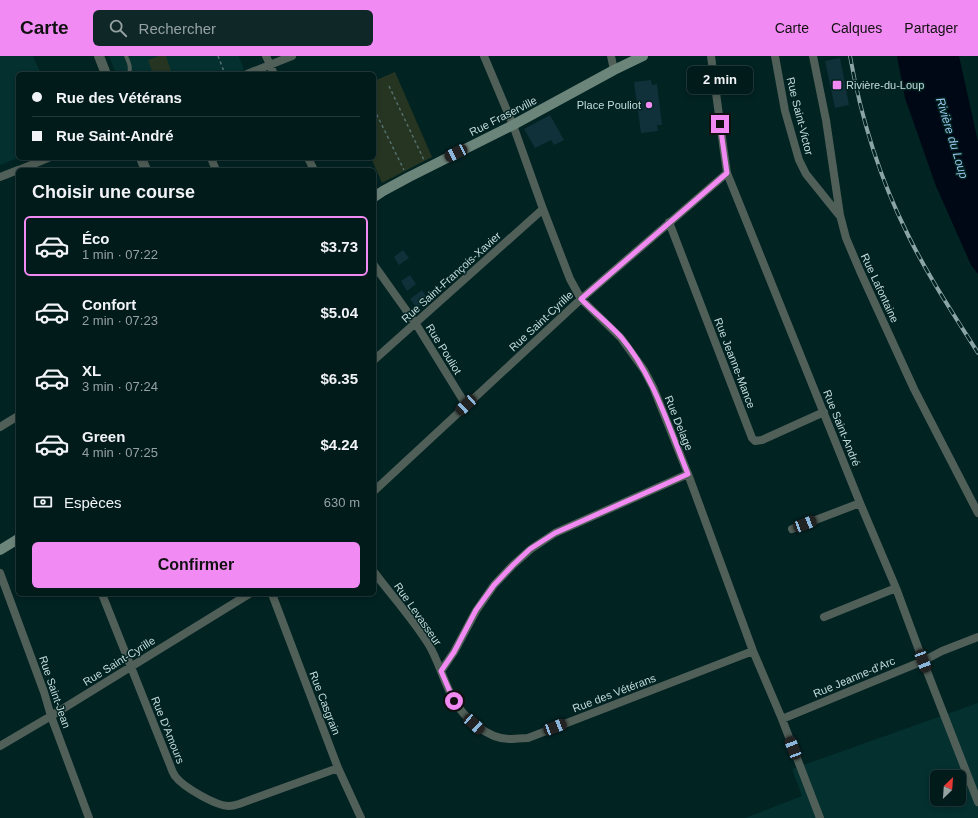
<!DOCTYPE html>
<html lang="fr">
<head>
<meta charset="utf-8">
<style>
  :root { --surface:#011a1a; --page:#0f2727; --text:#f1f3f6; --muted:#96a1a2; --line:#233839; --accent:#f28af3 }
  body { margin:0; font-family:Helvetica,sans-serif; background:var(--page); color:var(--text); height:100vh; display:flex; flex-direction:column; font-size:15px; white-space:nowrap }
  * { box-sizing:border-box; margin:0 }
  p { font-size:13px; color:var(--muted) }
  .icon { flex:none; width:22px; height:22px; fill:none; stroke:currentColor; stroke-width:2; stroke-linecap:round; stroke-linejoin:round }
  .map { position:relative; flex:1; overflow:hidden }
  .side { position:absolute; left:16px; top:112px; width:360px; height:428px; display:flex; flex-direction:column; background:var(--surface); border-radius:6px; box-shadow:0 2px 6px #0003,0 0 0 1px var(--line) }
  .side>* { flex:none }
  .banner { position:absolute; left:16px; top:16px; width:360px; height:88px; border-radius:6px; box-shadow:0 2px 6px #0003,0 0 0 1px var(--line); display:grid; align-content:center; height:88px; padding:0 16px; background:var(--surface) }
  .needle { width:26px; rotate:25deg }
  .buttons { position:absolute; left:930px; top:714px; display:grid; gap:8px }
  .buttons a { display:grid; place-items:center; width:36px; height:36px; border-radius:6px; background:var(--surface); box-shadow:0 2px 6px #0003,0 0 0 1px var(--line); font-size:20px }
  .end { position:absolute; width:18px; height:18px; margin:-9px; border:5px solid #f28af3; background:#111; box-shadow:0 0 0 2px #111 }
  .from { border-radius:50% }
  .bubble { position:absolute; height:28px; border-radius:6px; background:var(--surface); box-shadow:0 2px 6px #0003,0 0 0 1px var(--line); font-size:13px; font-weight:600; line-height:28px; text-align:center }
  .car { position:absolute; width:12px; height:24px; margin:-12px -6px; border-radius:5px; box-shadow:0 0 3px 1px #0007; background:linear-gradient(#222 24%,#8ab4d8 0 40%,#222 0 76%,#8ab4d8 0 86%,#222 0) }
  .banner b { display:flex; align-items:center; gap:14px; height:38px; font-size:15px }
  .banner b+b { border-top:1px solid var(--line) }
  .banner i { width:10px; height:10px; background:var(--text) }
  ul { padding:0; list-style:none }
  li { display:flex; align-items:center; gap:12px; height:60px; margin:0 8px 6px; padding:0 8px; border:2px solid transparent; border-radius:6px }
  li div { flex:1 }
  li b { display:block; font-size:15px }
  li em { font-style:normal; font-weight:600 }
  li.current { border-color:var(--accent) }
  li>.icon { width:36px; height:36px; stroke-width:1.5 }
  h2 { padding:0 16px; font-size:18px; line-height:48px }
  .pay { display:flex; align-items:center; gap:10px; height:44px; padding:0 16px; font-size:15px }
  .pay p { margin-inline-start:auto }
  .button { display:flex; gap:8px; margin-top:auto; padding:8px 16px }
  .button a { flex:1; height:46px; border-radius:6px; background:var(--accent); color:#111; font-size:16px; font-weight:600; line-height:46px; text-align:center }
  header { display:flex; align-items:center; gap:24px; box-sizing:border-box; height:56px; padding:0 20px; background:var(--accent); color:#111 }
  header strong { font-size:19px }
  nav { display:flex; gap:22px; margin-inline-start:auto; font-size:14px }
  .search { width:280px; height:36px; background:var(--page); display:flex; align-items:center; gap:10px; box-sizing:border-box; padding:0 14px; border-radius:6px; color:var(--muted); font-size:15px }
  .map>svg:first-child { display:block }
  .built { fill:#04302f; fill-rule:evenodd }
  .green { fill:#263522 }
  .water { fill:#000715 }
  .building { fill:#10313a }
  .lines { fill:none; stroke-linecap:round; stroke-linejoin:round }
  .path { stroke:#526f6e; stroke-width:1.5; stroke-dasharray:3 3; stroke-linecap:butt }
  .service { stroke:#505f58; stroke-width:4 }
  .minor { stroke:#505f58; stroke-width:8 }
  .tertiary { stroke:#505f58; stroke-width:10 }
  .secondary { stroke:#6c857a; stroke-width:10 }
  .rail-casing { stroke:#8ba5a4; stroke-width:4 }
  .rail { stroke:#012322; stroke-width:2.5; stroke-dasharray:8; stroke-linecap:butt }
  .route { stroke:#f28af3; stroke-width:5 }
  .poi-dot { fill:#f28af3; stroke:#012322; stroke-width:1.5 }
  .labels { text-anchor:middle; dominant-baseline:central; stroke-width:3; stroke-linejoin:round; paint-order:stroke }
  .poi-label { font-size:11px; fill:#c4dbda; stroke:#012322; text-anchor:start }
  .street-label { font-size:11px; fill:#c4dbda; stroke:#012322 }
  .water-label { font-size:12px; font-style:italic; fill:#9bc6ed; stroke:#012322 }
</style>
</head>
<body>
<header>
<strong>Carte</strong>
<div class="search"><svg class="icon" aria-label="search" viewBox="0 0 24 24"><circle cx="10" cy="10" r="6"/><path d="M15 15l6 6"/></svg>Rechercher</div>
<nav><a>Carte</a><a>Calques</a><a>Partager</a></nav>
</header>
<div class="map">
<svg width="978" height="762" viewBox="0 0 978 762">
  <rect width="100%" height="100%" fill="#012322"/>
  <!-- built -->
  <path class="built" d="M0 0H33L41 18H18V102L0 109Z
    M109 0H239L244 14 234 18H116Z
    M978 647V762H745L802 740 792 713ZM937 721H959V743H937Z"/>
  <!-- green -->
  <path class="green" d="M159 0H166L172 18H153L148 4Z
    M395 16 432 101 382 127 371 102H374V25Z"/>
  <!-- water -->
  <path class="water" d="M897 0H959L978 86V218L971 209 936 130 905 42Z"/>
  <!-- building -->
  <path class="building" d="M840 2 849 49 835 52 825 5Z
    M651 24 652 29 657 28 662 69H657L658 75 641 77 634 26Z
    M550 59 564 84 554 89 551 84 535 92 524 73Z
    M403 194 409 202 399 209 394 201Z
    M410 219 416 228 407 235 401 225Z
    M422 234 428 243 417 252 410 243Z"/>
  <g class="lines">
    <!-- path -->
    <path class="path" d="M218 0 225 18
      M389 30 424 104
      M374 53 404 114"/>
    <!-- service -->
    <path class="service" d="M126 0C129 7 131 11 129 18"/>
    <!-- minor -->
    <path class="minor" d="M266 0 274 18
      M484 0 513 69 543 153 570 223 581 243 621 282 644 314 653 331 688 418 753 595 782 663 820 762
      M611 0 614 14
      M711 0 724 96 727 117 860 447 896 532 923 605 978 746
      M775 0 785 55 799 104 806 118 839 159
      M813 0 826 64 840 159 846 182 860 215 914 333 978 457
      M247 18 292 0
      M211 102 216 114
      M308 102 314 114
      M19 114 48 102
      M0 121 18 114
      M669 166 752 382 755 385 762 384 824 356
      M374 209 416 268 466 349
      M374 304 543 153
      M0 371 18 360
      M374 435 581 243 727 117
      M792 473 860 447
      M374 516C392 540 413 563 429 589 439 606 444 627 454 644 464 662 488 683 509 683 515 683 522 682 528 682L753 595
      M0 517 44 636 51 660 89 762
      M102 538 170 709C171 712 173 717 175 720 183 731 216 750 229 750 232 750 236 749 239 748L338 712
      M272 538 338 712 361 762
      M824 561 896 532
      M441 615 454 596 476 555 494 529 513 509 531 493 555 477 688 418
      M782 663 923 605 942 595 978 581
      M0 690 51 660 249 538"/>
    <!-- tertiary -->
    <path class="tertiary" d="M99 0 106 18
      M141 102 146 114"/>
    <!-- secondary -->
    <path class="secondary" d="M374 141 383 135 409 121 513 69 614 14 643 0
      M0 494 18 483"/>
    <!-- rail casing -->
    <g class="rail-casing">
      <path id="rail" d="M850 0C861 62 880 123 908 179 928 220 954 259 978 297"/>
    </g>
    <!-- rail -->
    <use href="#rail" class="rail"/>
  </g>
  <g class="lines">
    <!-- route -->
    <path class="route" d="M454 645 441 615 454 596 476 554 494 529 513 509 530 493 555 477 688 418C669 372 654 320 621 281 609 268 594 256 581 243L727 117 720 68"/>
  </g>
  <!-- markers -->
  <g class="poi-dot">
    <rect x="832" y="24" width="10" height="10" rx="2"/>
    <circle cx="649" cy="49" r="4"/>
  </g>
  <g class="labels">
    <!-- poi labels -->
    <g class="poi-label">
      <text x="846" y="29">Rivière-du-Loup</text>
      <text x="641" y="49" text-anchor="end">Place Pouliot</text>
    </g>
    <!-- street labels -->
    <g class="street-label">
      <text transform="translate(503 60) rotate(-27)">Rue Fraserville</text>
      <text transform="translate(800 60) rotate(76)">Rue Saint-Victor</text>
      <text transform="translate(451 221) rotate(-42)">Rue Saint-François-Xavier</text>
      <text transform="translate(880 232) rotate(65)">Rue Lafontaine</text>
      <text transform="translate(541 265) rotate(-43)">Rue Saint-Cyrille</text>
      <text transform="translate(444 293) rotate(58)">Rue Pouliot</text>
      <text transform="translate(735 307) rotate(69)">Rue Jeanne-Mance</text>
      <text transform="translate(679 367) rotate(68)">Rue Delage</text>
      <text transform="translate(842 372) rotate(68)">Rue Saint-André</text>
      <text transform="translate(418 558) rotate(55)">Rue Levasseur</text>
      <text transform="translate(119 605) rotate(-32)">Rue Saint-Cyrille</text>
      <text transform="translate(854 621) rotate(-23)">Rue Jeanne-d'Arc</text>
      <text transform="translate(55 636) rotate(71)">Rue Saint-Jean</text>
      <text transform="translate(614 637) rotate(-21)">Rue des Vétérans</text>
      <text transform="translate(325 647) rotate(69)">Rue Casgrain</text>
      <text transform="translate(168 674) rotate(68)">Rue D'Amours</text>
    </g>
    <!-- water labels -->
    <g class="water-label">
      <text transform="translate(952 82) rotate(73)">Rivière du Loup</text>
    </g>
  </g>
</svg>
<div class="buttons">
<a><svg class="needle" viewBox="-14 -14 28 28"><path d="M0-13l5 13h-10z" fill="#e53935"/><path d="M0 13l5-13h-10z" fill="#96a1a2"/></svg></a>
</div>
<i class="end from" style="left:454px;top:645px"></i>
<i class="end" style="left:720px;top:68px"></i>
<div class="bubble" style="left:687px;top:10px;width:66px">2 min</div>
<i class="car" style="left:456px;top:97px;rotate:244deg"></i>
<i class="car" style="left:466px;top:349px;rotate:227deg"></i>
<i class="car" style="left:805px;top:468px;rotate:69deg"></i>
<i class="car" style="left:923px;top:605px;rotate:159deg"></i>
<i class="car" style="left:474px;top:668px;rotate:132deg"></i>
<i class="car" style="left:555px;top:671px;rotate:69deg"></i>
<i class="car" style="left:793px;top:692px;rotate:339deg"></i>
<div class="banner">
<b><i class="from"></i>Rue des Vétérans</b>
<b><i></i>Rue Saint-André</b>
</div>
<section class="side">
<h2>Choisir une course</h2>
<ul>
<li class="current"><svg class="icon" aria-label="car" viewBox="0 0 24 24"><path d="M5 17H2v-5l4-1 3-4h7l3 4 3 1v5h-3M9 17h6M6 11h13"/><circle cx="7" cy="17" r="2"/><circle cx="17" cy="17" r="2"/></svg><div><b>Éco</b><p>1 min · 07:22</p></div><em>$3.73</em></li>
<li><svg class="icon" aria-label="car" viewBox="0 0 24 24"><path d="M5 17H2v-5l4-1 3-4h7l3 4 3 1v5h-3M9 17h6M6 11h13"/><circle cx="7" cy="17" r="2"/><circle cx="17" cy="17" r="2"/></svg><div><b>Confort</b><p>2 min · 07:23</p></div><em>$5.04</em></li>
<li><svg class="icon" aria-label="car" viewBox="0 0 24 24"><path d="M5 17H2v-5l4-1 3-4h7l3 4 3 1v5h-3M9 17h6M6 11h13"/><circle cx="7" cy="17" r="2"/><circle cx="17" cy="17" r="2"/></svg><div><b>XL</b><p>3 min · 07:24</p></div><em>$6.35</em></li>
<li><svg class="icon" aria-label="car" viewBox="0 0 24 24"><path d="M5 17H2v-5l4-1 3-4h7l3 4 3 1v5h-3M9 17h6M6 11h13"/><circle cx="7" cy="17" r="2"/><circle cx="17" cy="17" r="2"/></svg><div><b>Green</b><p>4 min · 07:25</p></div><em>$4.24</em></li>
</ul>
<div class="pay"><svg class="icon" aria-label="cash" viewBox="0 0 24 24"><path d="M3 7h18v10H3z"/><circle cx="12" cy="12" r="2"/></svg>Espèces<p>630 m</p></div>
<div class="button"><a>Confirmer</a></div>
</section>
</div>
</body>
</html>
